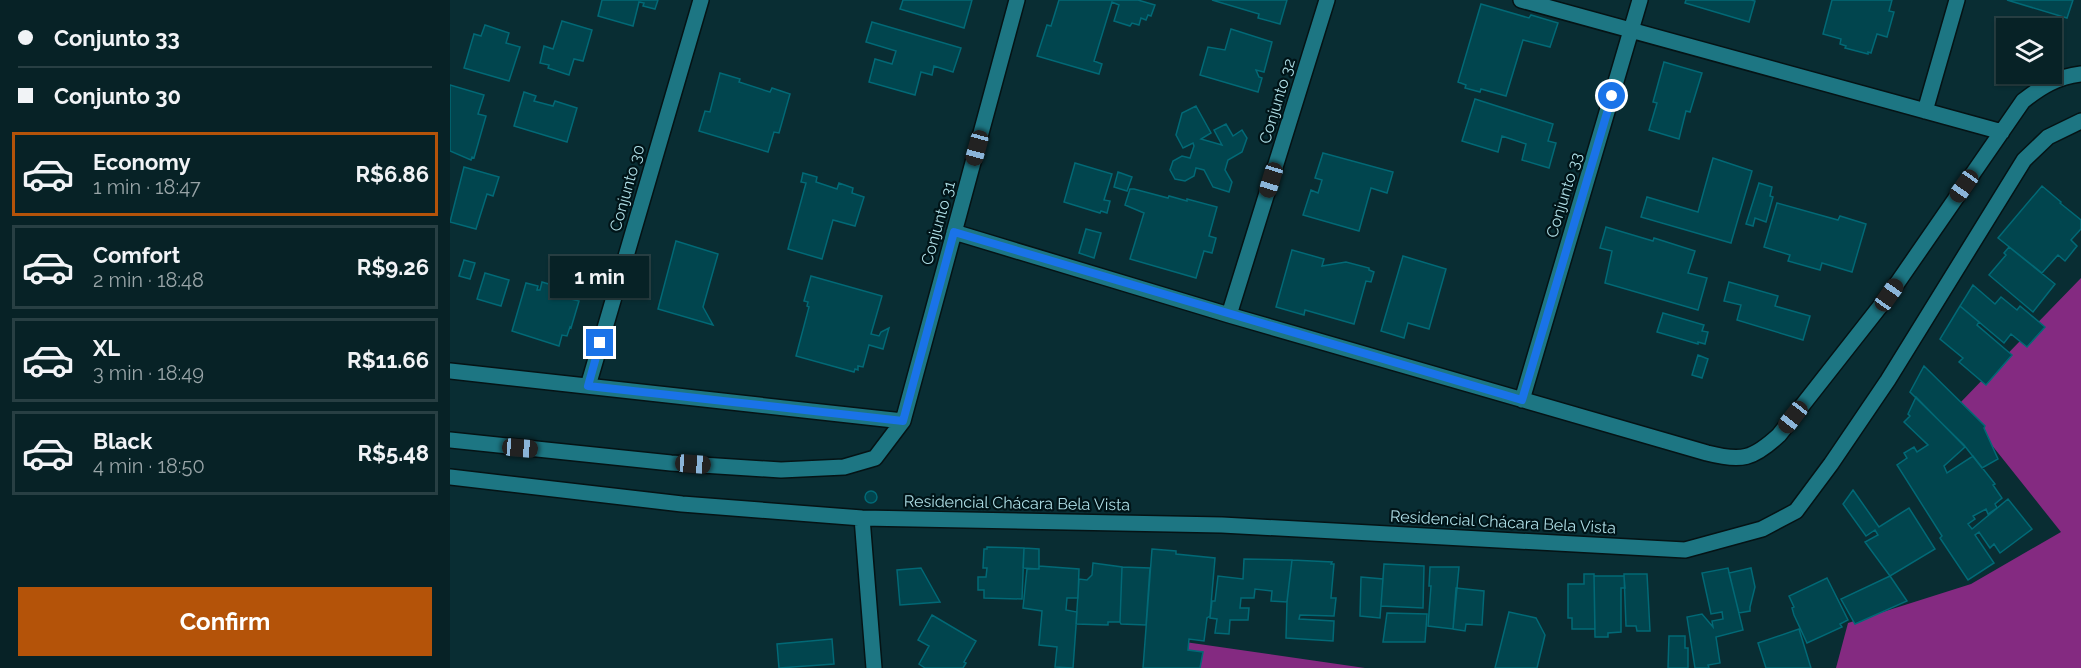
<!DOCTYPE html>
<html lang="en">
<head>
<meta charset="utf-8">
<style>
  :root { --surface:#072226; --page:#102a2e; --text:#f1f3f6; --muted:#98a4a7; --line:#283f43; --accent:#b45309 }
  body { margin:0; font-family:Raleway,sans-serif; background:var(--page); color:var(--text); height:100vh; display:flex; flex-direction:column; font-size:22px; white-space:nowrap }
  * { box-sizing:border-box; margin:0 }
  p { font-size:20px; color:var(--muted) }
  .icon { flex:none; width:33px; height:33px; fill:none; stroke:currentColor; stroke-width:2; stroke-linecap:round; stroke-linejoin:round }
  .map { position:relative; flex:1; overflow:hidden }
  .drawer { display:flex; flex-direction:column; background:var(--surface); width:450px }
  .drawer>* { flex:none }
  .top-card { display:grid; align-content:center; height:132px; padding:0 18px; background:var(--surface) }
  .fabs { position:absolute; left:1546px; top:18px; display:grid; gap:12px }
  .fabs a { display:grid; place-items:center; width:66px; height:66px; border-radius:0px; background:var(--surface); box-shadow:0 2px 4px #0004,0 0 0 2px var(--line); font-size:30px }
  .end { position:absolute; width:27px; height:27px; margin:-14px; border:8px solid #1a73e8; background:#fff; box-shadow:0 0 0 3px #fff }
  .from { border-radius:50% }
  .bubble { position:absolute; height:42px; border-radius:0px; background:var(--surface); box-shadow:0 2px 4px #0004,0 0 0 2px var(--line); font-size:20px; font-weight:700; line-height:42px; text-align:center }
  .car { position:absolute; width:18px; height:36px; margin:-18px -9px; border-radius:8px; box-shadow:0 0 4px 2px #0007; background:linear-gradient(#222 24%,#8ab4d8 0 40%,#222 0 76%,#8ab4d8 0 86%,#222 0) }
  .top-card b { display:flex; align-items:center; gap:21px; height:57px; font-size:22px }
  .top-card b+b { border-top:2px solid var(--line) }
  .top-card i { width:15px; height:15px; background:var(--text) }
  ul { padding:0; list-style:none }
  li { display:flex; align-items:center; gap:18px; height:84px; margin:0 12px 9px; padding:0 6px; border:3px solid var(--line); border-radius:0px }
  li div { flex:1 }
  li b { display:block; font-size:22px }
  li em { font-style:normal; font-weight:700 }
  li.selected { border-color:var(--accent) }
  li>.icon { width:54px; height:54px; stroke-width:1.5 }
  .button { display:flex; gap:12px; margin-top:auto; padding:12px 18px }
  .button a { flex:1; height:69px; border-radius:0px; background:var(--accent); color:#fff; font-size:24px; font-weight:700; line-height:69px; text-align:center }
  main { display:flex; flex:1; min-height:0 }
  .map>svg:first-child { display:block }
  .forest { fill:#842a81 }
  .building { fill:#01454e; stroke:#026976; stroke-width:1.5 }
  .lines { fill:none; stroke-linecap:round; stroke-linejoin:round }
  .minor-casing { stroke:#051315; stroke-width:18 }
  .minor { stroke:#1d7683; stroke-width:15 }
  .route { stroke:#1a73e8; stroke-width:8 }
  .labels { text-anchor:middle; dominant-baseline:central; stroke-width:4.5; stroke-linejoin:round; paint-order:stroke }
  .street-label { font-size:16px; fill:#aedee6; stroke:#001418 }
</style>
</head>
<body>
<main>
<section class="drawer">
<div class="top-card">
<b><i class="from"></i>Conjunto 33</b>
<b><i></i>Conjunto 30</b>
</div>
<ul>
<li class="selected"><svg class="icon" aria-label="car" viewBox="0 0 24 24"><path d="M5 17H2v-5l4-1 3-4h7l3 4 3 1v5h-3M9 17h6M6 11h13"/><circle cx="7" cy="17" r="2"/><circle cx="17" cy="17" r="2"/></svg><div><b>Economy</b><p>1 min · 18:47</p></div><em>R$6.86</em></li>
<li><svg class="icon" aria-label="car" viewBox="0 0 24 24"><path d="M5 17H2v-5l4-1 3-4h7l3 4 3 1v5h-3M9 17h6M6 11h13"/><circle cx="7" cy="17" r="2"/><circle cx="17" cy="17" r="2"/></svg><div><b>Comfort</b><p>2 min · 18:48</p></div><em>R$9.26</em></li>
<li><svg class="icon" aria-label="car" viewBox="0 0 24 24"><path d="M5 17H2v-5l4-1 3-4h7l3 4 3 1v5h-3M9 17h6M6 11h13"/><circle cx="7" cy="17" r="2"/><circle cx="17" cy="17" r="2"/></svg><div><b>XL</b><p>3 min · 18:49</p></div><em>R$11.66</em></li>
<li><svg class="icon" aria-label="car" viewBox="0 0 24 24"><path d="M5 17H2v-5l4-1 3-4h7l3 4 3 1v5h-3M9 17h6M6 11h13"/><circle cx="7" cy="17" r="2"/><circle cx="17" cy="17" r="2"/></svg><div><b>Black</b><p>4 min · 18:50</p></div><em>R$5.48</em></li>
</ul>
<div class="button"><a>Confirm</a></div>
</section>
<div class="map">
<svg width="1631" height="668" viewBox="0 0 1631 668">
  <rect width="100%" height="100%" fill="#092d33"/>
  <!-- forest -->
  <path class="forest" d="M1631 278V668H1386L1398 623 1521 584 1611 532 1509 404Z
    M721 640 915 668H716Z"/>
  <!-- building -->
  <path class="building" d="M152 0H208L205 9 193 6 194 3 189 2 183 26 148 16Z
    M453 0H522L514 28 450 9Z
    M609 0H688L705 5 701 16 698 15 696 20 691 18 689 25 682 23 680 26 664 21 669 5 662 2 644 61 652 64 649 74 587 56 597 25 601 26Z
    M762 0H837L830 24 808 18 809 14Z
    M1236 0H1301L1305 1 1299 22 1235 3Z
    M1382 0H1442L1439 11 1444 12 1437 37 1427 34 1421 53 1418 52V54L1395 48 1396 46 1390 44 1391 39 1373 34Z
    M1557 0H1623L1617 18Z
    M1031 4 1079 18 1081 15 1108 23 1100 47 1073 40 1056 96 1031 89 1030 92 1015 88 1016 85 1008 82Z
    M112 21 142 30 133 61 124 59 119 75 98 68 99 65 90 63 94 46 103 49Z
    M422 22 511 48 503 72 484 66 482 75 471 72 465 95 419 82 425 59 442 64 446 51 416 42Z
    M35 25 59 33 56 43 70 47 59 81 14 68 24 34 31 36Z
    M781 29 822 42 814 72 806 70 809 77 812 78 808 92 750 75 758 47 775 50Z
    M1214 62 1252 73 1240 112 1236 111 1229 139 1199 130 1207 103 1203 102Z
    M270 73 290 79 289 82 320 92 322 88 340 94 329 133 324 132 318 152 249 131 255 111 260 112Z
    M0 85 34 95 28 114 36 116 24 158 22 157 21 160 0 151Z
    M74 92 86 96 84 101 103 106 105 101 127 108 117 142 64 126Z
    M1025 99 1103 124 1098 141 1106 143 1099 168 1072 160 1076 144 1052 136 1048 152 1012 141Z
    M746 106 761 133 751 139 772 145 764 130 776 124 783 136 792 130 797 138 792 152 778 160 775 170 782 182 779 192 763 187 754 170 746 168 744 176 735 181 725 179 720 170 723 161 732 156 740 158 744 146 743 143 733 148 726 135 732 113Z
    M873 153 943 172 937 193 921 188 909 231 853 215 861 190 868 193 872 180 865 178Z
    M1263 158 1302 171 1281 243 1191 217 1197 197 1248 212Z
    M625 163 662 174 654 200 660 201 657 213 651 211 650 213 614 202Z
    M14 167 49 177 43 196 37 194 26 229 0 222Z
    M668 172 682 177 677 191 664 187Z
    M353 173 367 177 366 182 387 189 389 183 403 188 402 193 414 197 405 226 383 220 372 259 338 249 356 183 351 182Z
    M1309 183 1322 187 1320 196 1323 197 1316 222 1305 218 1303 226 1296 224Z
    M1592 186 1611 202 1610 203 1631 220V229L1621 240 1627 246 1615 261 1608 255 1592 273 1548 238Z
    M680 189H684L718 198 719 196 737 201V199L767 207 759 236 766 238 762 253 754 251 746 278 680 259 694 213 675 205Z
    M1327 203 1388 220 1390 216 1416 224 1402 272 1372 263 1370 270 1338 261 1340 255 1314 247Z
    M1156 227 1203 241 1204 238 1245 251 1238 273 1257 278 1248 310 1155 283 1162 251 1150 248Z
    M636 229 651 233 644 258 629 253Z
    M226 241 268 254 253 307 263 325 208 309Z
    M1559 247 1605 284 1583 312 1539 275 1556 255 1554 253Z
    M842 250 874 259 872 266 896 262 919 268V270L924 272 921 282 916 281 904 324 855 310 854 315 826 307Z
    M953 256 996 269 979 329 958 323 954 338 931 331Z
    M14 260 25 263 20 279 9 276Z
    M35 273 59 280 51 306 27 299Z
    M361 276 432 296 421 334 429 336 431 332 439 328 433 349 419 345 413 367 408 366V370L405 369 404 372 346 356 359 307 357 306 358 302 354 301Z
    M92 282 112 288 109 296 129 301 121 328 120 327 117 336 112 335 109 346 62 331 76 283 88 286 87 290H90Z
    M1279 282 1328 296 1325 306 1360 316 1353 340 1287 320 1291 305 1274 301Z
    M1523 285 1545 304 1551 297 1567 310 1570 306 1595 327 1577 347 1561 334 1554 343 1510 306Z
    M1510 306 1529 322 1527 325 1562 355 1536 385 1509 362 1513 358 1490 339Z
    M1213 313 1254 325 1252 331 1258 332 1255 344 1248 342V344L1207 332Z
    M1248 355 1258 359 1252 378 1242 375Z
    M1474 366 1535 426 1534 428 1548 459 1532 468 1514 445 1460 392Z
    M1466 397 1515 447 1494 466 1497 473 1523 456 1545 484 1543 485 1552 498 1545 504 1547 508 1538 514 1536 509 1523 516 1525 519 1518 524 1522 529 1558 499 1582 529 1550 553 1544 544 1540 548 1529 532 1525 535 1544 563 1518 580 1490 538 1492 536 1447 465 1457 458 1454 453 1464 447 1467 452 1478 445 1454 422 1460 416 1458 414Z
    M1403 490 1429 527 1459 508 1485 549 1440 576 1415 542 1428 535 1425 530 1416 536 1393 504Z
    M415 497a6 6 0 1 1 12 0a6 6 0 1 1-12 0Z
    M537 547 574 548 572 599 534 598V590H528V577H536L537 568H533L534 549H537Z
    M574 548 589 549V569L573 568Z
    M702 549 726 551V554L765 558 760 616 757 618 754 641 739 639 738 650 753 652 750 668H693Z
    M794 559 842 560 837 602 821 601 822 591 805 589 804 598H791L790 608H799L798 620H780L779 634 765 633 767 619 760 618 762 601H765L768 576 793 579Z
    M842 560 882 562 881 564H884L881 598H886L884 616 850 615 849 619 884 621 883 641 836 638 837 601Z
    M643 563 672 567 670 622H658V625L626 624 629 579 637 580 642 575Z
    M934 564 974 566 973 608 931 606Z
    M589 566 629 569 628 598H617L616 610 627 612 623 668 605 667 607 647 589 645 592 611 573 608 577 569H589Z
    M672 567 700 568 696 625 671 624 670 622Z
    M980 567H1009L1003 629 978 626 981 586H979Z
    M471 568 490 602 450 605 447 570Z
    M1278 568 1293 630 1266 637 1270 663 1258 665 1259 668H1245L1237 617 1252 614 1263 627 1262 621 1273 619 1272 612 1261 614 1252 573Z
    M1301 568 1305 587 1300 607V611L1289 613 1279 573Z
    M1134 574H1144L1145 629H1122V618H1118V584H1134Z
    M1174 574H1197L1200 631H1187L1186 626H1176Z
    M1144 576H1174L1175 588H1171V632L1158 633V637H1145Z
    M1440 576 1457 601 1405 624 1391 599Z
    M911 577 933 579 930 618 910 616Z
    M1377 578 1398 620 1390 624 1392 627 1357 643 1344 615 1342 608 1344 607 1339 596Z
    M1006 588 1034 591 1032 625 1016 624 1015 631 1003 629Z
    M1059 612 1086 618 1095 635 1087 668H1045Z
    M937 613 977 614 975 642H933Z
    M482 615 526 641 514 662 516 663 513 668H475L469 664 479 646 468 640Z
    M1349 629 1361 668H1316L1308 643Z
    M1219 636H1235V648H1238V668H1218Z
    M382 639 384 664 329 668 327 644Z"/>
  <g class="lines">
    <!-- minor casing -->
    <g class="minor-casing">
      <path id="minor" d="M1071 0 1552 132
        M1475 111 1507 0
        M504 232 779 315 1257 453C1292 462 1303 459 1329 435L1439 295 1573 101C1592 86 1607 77 1631 74
        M779 315 877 0
        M0 371 453 421
        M138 386 251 0
        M1072 400 1190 0
        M0 440 221 463 331 470 394 467 425 458 453 421 567 0
        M0 477 232 504 412 518 772 525 1235 550 1312 529 1346 511 1381 464 1438 380 1574 160 1598 137 1631 121
        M412 518 424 668"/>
    </g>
    <!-- minor -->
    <use href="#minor" class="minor"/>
  </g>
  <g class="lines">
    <!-- route -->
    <path class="route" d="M150 343 138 386 453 421 504 232 1072 400 1162 96"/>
  </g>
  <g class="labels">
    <!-- street labels -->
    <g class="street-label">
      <text transform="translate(827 101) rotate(-73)">Conjunto 32</text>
      <text transform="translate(177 188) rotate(-74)">Conjunto 30</text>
      <text transform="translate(1114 195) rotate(-73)">Conjunto 33</text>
      <text transform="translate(488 223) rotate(-74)">Conjunto 31</text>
      <text transform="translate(567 503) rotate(1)">Residencial Chácara Bela Vista</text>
      <text transform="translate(1053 522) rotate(3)">Residencial Chácara Bela Vista</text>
    </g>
  </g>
</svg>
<div class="fabs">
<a><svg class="icon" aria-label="layers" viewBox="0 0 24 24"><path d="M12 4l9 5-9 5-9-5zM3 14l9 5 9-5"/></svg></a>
</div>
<i class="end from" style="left:1162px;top:96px"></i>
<i class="end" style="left:150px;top:343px"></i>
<div class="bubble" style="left:100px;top:256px;width:99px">1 min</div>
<i class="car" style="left:527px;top:148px;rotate:195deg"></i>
<i class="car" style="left:821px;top:180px;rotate:197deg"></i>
<i class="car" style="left:1514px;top:186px;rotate:215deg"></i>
<i class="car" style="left:1439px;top:295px;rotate:35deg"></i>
<i class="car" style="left:1343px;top:417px;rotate:218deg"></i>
<i class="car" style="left:70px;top:448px;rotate:95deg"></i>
<i class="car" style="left:243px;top:464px;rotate:94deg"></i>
</div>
</main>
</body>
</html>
